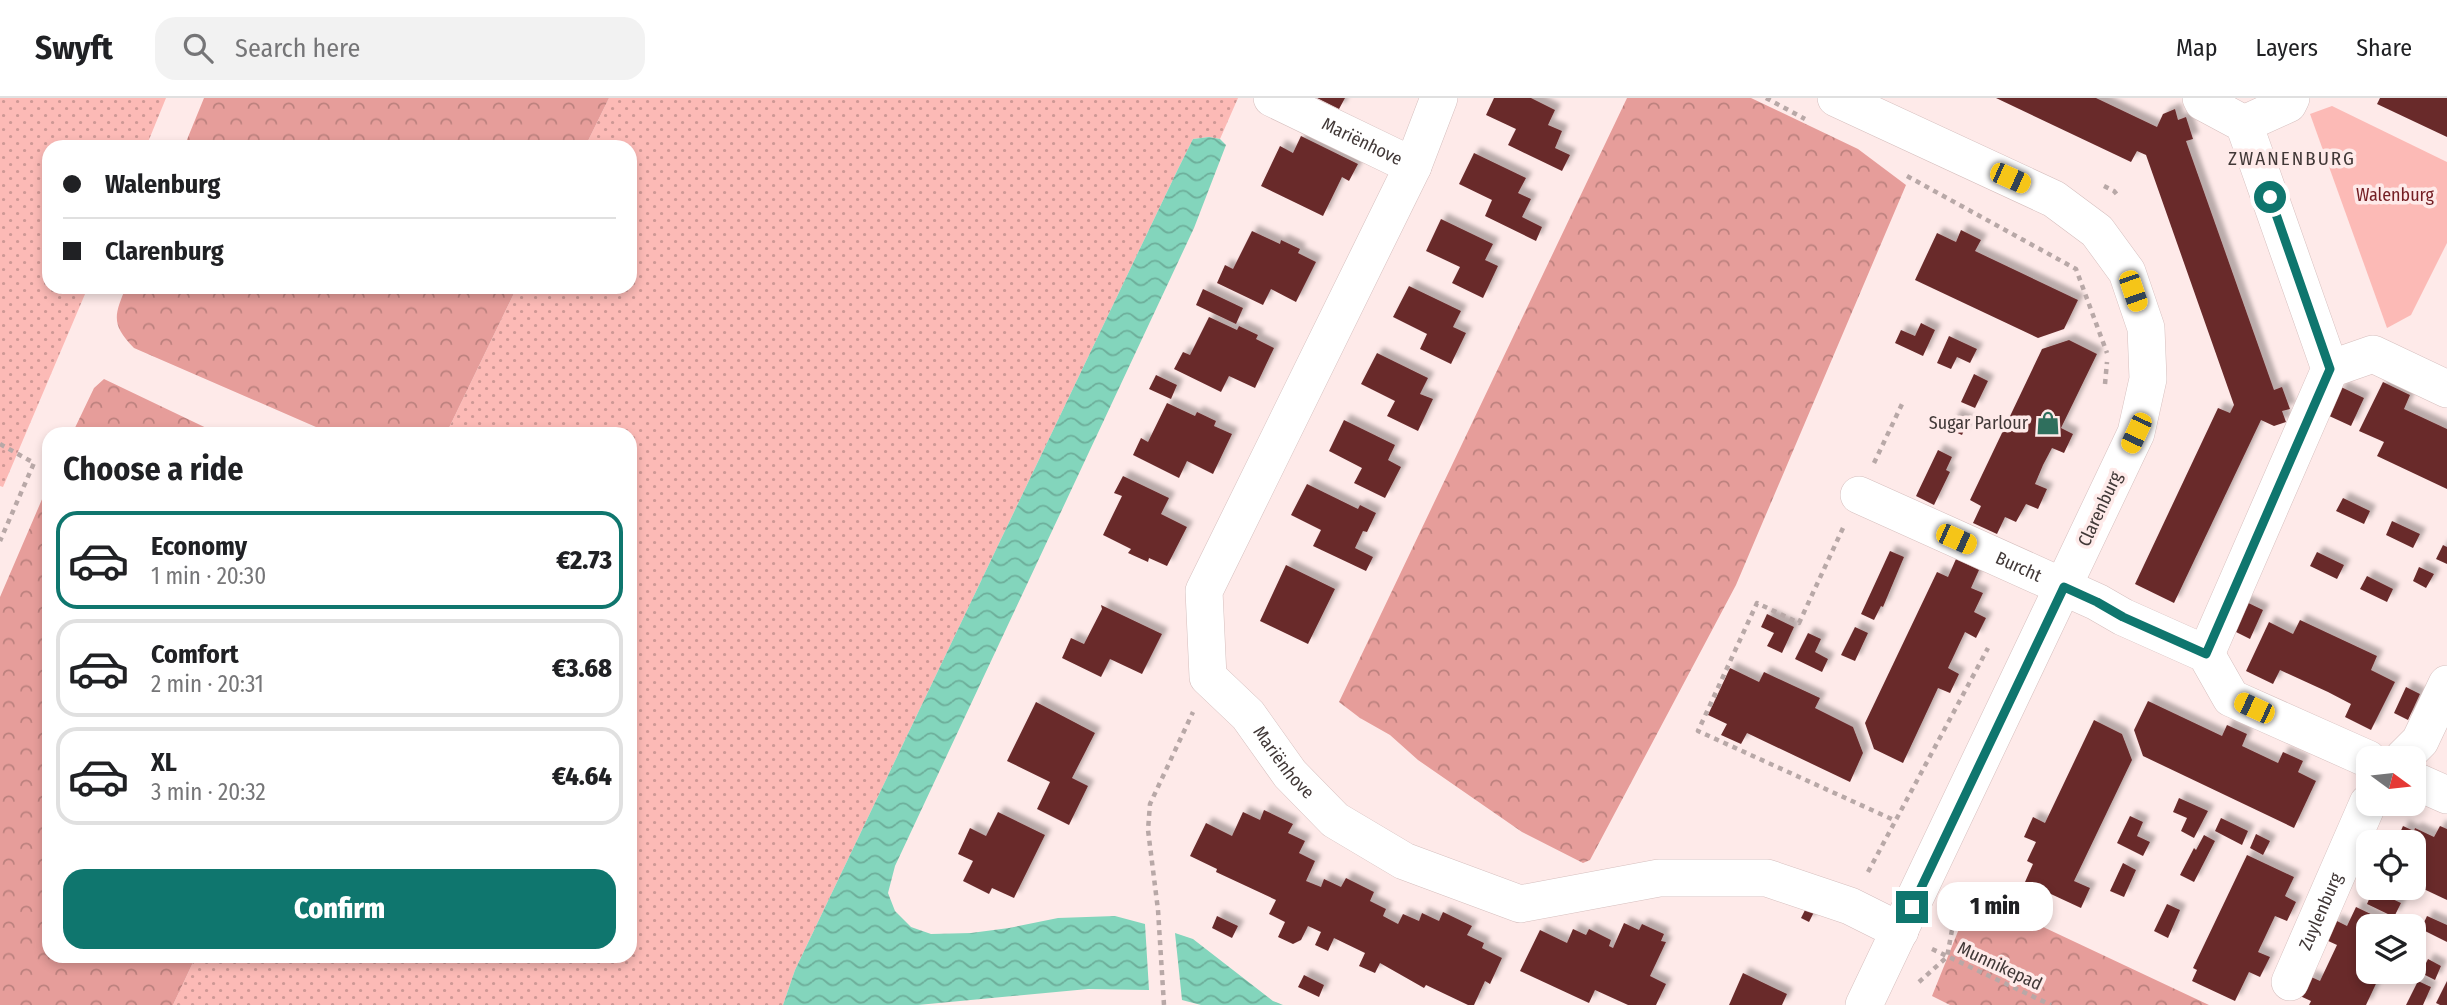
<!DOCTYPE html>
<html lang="en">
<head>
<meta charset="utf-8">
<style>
  :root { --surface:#fff; --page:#f2f2f2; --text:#202124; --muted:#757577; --line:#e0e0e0; --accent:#0f766e }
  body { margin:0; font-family:"Fira Sans Condensed",sans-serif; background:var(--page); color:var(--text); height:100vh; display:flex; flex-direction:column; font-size:26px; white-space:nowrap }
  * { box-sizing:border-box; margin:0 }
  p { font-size:23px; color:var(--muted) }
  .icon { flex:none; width:38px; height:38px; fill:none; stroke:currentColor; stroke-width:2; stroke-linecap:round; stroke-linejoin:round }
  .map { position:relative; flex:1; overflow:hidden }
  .side { position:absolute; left:42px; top:329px; width:595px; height:536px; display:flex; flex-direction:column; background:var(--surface); border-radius:21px; box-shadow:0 4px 10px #0003 }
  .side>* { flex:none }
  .guide { position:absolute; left:42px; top:42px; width:595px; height:154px; border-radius:21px; box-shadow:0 4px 10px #0003; display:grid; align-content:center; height:154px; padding:0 21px; background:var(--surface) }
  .needle { width:46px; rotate:105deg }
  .tools { position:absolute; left:2356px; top:648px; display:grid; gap:14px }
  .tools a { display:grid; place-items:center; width:70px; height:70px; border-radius:14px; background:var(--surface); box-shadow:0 4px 10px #0003; font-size:35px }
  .end { position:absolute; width:32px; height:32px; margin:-16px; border:9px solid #0f766e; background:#fff; box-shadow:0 0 0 4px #fff }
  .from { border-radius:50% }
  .bubble { position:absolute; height:49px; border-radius:21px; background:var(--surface); box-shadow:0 4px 10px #0003; font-size:23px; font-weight:800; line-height:49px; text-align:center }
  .car { position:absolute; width:21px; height:42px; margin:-21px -10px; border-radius:9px; box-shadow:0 0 5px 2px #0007; background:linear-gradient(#f5c518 24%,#345 0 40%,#f5c518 0 76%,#345 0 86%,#f5c518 0) }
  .guide b { display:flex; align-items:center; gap:24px; height:66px; font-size:26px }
  .guide b+b { border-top:2px solid var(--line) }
  .guide i { width:18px; height:18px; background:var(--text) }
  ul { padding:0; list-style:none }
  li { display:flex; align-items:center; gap:21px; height:98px; margin:0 14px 10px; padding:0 7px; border:4px solid var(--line); border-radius:21px }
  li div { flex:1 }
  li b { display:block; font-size:26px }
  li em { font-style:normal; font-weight:800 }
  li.active { border-color:var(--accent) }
  li>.icon { width:63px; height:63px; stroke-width:1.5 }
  h2 { padding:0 21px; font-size:32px; line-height:84px }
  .button { display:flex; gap:14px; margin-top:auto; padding:14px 21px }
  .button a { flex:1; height:80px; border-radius:21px; background:var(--accent); color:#fff; font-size:28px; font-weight:800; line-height:80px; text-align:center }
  header { display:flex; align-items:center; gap:42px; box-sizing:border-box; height:98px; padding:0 35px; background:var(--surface); border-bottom:2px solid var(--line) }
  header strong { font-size:33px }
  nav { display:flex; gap:38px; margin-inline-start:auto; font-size:24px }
  .search { width:490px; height:63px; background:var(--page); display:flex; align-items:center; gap:18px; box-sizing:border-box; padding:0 24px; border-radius:21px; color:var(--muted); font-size:26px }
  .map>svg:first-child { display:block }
  .grass { fill:url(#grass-dots) }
  .forest { fill:url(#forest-crowns) }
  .green { fill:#fcbab6 }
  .water { fill:url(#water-waves) }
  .building { fill:#692b2c; filter:url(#shadow) }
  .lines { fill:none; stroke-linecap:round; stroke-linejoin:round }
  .minor-casing { stroke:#d6bfbe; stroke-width:38 }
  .path { stroke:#b8a8a7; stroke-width:4.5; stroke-dasharray:5 5; stroke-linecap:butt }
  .minor { stroke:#fff; stroke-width:37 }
  .route { stroke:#0f766e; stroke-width:9 }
  .labels { text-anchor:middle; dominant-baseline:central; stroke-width:7; stroke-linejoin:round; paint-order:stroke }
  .street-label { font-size:18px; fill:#413837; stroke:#feeae9 }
  .park-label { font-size:18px; fill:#741e23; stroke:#feeae9 }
  .poi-label { font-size:18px; fill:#413837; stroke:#feeae9; text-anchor:end }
  .neighbourhood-label { font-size:19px; letter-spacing:2px; fill:#413837; stroke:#feeae9 }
</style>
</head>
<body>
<header>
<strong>Swyft</strong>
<div class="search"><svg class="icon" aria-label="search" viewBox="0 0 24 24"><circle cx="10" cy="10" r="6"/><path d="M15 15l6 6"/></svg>Search here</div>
<nav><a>Map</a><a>Layers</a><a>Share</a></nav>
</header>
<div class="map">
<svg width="2447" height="907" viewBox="0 0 2447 907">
  <defs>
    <pattern id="grass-dots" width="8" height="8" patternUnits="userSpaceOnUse" patternTransform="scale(1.75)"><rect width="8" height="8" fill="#fcbab6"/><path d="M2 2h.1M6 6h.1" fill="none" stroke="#ce9895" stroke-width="1.8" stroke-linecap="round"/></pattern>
    <pattern id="forest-crowns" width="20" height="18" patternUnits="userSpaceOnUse" patternTransform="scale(1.75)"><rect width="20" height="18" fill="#e69d9a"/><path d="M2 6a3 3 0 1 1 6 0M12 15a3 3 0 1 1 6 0" fill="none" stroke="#bc817e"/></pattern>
    <pattern id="water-waves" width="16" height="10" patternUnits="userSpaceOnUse" patternTransform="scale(1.75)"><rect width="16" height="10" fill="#83d5bc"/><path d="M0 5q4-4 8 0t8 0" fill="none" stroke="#6dae9a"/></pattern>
    <filter id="shadow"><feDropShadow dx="6" dy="-6" stdDeviation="2" flood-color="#0004"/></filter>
  </defs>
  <rect width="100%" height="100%" fill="#feeae9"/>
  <!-- grass -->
  <path class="grass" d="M0 0H166L146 49H49V189H88L3 389 0 388Z
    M609 0H1238L1220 41 1209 39 1193 41 1178 71 795 872 783 907H173L196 858H630V336H446L517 189H630V49H585Z"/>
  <!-- forest -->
  <path class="forest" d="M204 0H609L585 49H184Z
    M1627 0H1751L1858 51 1906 87 1736 487 1590 762 1583 765 1522 734 1418 662 1390 637 1360 620 1339 604Z
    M126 189H517L446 336H332L134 250C111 226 114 218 126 189Z
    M104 281 219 336H72L94 290Z
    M49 385V858H196L173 907H0V499Z
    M1973 796 2209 907H1950L1932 898Z"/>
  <!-- green -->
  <path class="green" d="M2332 8 2447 64V145L2411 217 2387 230 2310 16Z"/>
  <!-- water -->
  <path class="water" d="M1209 39 1220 41 1226 47 1194 130 895 768 888 795 895 813 911 829 931 836 971 835 1009 830 1058 820 1115 818 1145 826 1149 892 1088 891 918 907H783L795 872 1178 71 1193 41Z
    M1175 835 1193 841 1273 903 1283 907H1201L1182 902Z"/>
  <!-- building -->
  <path class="building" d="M1317 0H1345L1339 11Z
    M1494 0H1531L1555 12 1548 27 1562 33 1555 50 1570 57 1562 73 1508 47 1516 31 1486 17Z
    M1996 0H2096L2157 29 2163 16 2175 11 2178 22 2186 19 2193 41 2186 43 2274 292 2282 289 2290 311 2282 313 2286 324 2274 328 2261 322 2174 505 2135 486 2218 310 2230 315 2234 307 2146 57 2137 53 2131 64Z
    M2380 0H2447V39L2377 6Z
    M1301 38 1358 66 1349 83 1342 79 1323 118 1261 88 1280 48 1293 55Z
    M1474 55 1526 80 1518 95 1531 101 1522 119 1542 129 1536 143 1485 118 1492 102 1459 86Z
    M1441 121 1493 146 1485 162 1498 168 1483 200 1452 185 1460 169 1426 153Z
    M1961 132 1981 142 1975 153 2078 202 2064 231 2038 240 1915 182 1937 135 1956 144Z
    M1252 133 1280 146 1281 142 1300 151 1298 155 1316 164 1296 204 1271 191 1263 207 1217 185 1225 167 1233 171Z
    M1409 188 1461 213 1453 229 1466 235 1451 266 1420 251 1427 236 1393 219Z
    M1203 191 1243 210 1236 226 1196 207Z
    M1209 219 1237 232 1239 228 1258 237 1256 241 1274 250 1255 290 1229 278 1221 294 1174 271 1183 254 1190 257Z
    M1921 225 1935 232 1923 258 1895 245 1901 232 1915 238Z
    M1949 238 1977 251 1970 265 1957 259 1951 271 1937 265Z
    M2069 242 2097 256 2061 330 2073 336 2064 355 2052 350 2043 367 2035 386 2047 391 2038 411 2026 406 2016 424 2005 419 1997 436 1973 425 1981 408 1970 402 2042 251Z
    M1377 255 1428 280 1420 296 1433 301 1418 333 1387 318 1395 303 1361 286Z
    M1974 276 1988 283 1975 310 1961 304Z
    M1156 277 1177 287 1171 301 1149 291Z
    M2383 284 2410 297 2404 311 2447 331V391L2377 358 2384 344 2359 333Z
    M2341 289 2364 300 2351 328 2327 317Z
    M1167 305 1195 318 1197 314 1216 323 1214 328 1232 336 1213 376 1187 363 1179 380 1133 357 1141 340 1148 344Z
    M1955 317 1968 323 1962 337 1948 331Z
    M1344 322 1395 347 1388 362 1401 369 1385 400 1354 385 1362 370 1329 353Z
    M1938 352 1952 359 1946 372 1950 374 1934 407 1916 398Z
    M1123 378 1169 400 1161 416 1187 429 1167 468 1149 460 1148 464 1128 455 1131 451 1103 437 1122 398 1114 395Z
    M1307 386 1358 411 1360 407 1376 415 1367 434 1363 433 1355 450 1373 459 1366 473 1313 448 1321 432 1291 417Z
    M2343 400 2370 413 2364 426 2336 413Z
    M2392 423 2420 436 2413 450 2386 437Z
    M2443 447 2447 449V466L2436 461Z
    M1890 453 1904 459 1883 509 1881 508 1874 522 1861 516Z
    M2317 454 2344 467 2337 481 2310 468Z
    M1956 461 1979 472 1971 490 1983 495 1974 514 1986 520 1976 540 1965 534 1948 570 1959 576 1950 595 1938 590 1903 665 1874 651 1865 625 1937 474 1948 479Z
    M1286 467 1335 491 1308 546 1260 523Z
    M2419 469 2434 476 2426 490 2413 483Z
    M2367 478 2393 491 2387 504 2360 491Z
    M2240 501 2263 512 2250 541 2226 529Z
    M1101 507 1162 536 1142 576 1110 561 1101 579 1062 560 1071 540 1084 546 1102 511Z
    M1767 516 1794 529 1782 555 1767 548 1774 535 1761 529Z
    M2300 522 2377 558 2371 572 2395 584 2371 632 2345 619 2351 606 2328 594 2280 572 2273 586 2246 573 2269 524 2293 536Z
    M1855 529 1868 535 1855 563 1841 557Z
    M1808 535 1821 541 1815 554 1828 561 1822 574 1795 561Z
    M1730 570 1759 584 1764 574 1820 600 1815 610 1853 629 1863 655 1850 684 1747 635 1741 646 1721 637 1727 626 1708 617Z
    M2406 589 2420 596 2408 622 2394 615Z
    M2148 603 2222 638 2227 627 2247 636 2242 648 2278 665 2283 654 2303 663 2298 674 2316 683 2294 730 2143 658 2134 632Z
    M1036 604 1095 635 1072 680 1088 688 1069 727 1037 711 1050 684 1007 663Z
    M2094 622 2122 636 2132 662 2074 783 2090 790 2081 810 2025 784 2033 766 2027 763 2036 744 2024 739 2033 719 2045 725Z
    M2179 700 2208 713 2194 740 2181 733 2187 720 2173 714Z
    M1264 712 1293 726 1288 735 1305 743 1299 755 1315 763 1306 783 1321 789 1324 781 1341 789 1346 780 1374 794 1370 803 1386 811 1383 818 1398 826 1403 816 1419 823 1422 815 1439 823 1443 814 1472 828 1467 837 1484 845 1482 850 1502 860 1490 886 1485 883 1474 907H1468L1426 887 1424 890 1380 865 1375 875 1359 868 1365 855 1334 840 1328 853 1315 847 1321 834 1308 828 1301 842 1293 846 1278 839 1285 824 1269 816 1276 802 1216 774 1217 771 1190 758 1206 725 1232 738 1243 714 1260 722Z
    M998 714 1045 737 1014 800 992 790 989 796 963 783 973 763 958 756 970 730 986 738Z
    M2130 718 2143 724 2137 738 2150 744 2143 758 2117 745Z
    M2221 720 2248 733 2242 747 2215 733Z
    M2403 728 2414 733 2415 730 2434 739 2440 728 2447 731V802L2413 786V744H2396Z
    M2256 736 2270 743 2263 757 2250 750Z
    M2204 737 2215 743 2194 784 2180 777 2194 750 2196 752Z
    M2247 757 2294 779 2285 798 2296 804 2287 823 2275 818 2258 854 2270 859 2260 879 2249 874 2235 903 2192 883 2197 872 2193 870Z
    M2123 765 2136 772 2124 799 2110 793Z
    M2373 792 2401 805 2394 819 2367 806Z
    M2167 806 2180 812 2168 840 2154 833Z
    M1807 808 1815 812 1809 824 1801 820Z
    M2356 809 2396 828H2368V873H2382L2366 907H2309L2311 903 2300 898 2309 878 2320 883 2337 847 2326 842 2335 822 2347 828Z
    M1217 818 1238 828 1232 840 1212 830Z
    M2427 818 2447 827V844L2421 831Z
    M1624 825 1639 832 1642 826 1664 836 1661 843 1666 844 1650 878 1666 886 1656 907H1628L1595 892 1589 905 1520 873 1540 832 1567 845 1573 831 1586 837 1589 831 1611 842 1609 848 1613 850Z
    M2428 861 2441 868 2435 882 2421 875Z
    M1743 875 1787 896 1782 907H1729Z
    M1304 877 1324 887 1319 899 1298 889Z
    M2418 883 2431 889 2423 907H2406Z
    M2447 883V907H2440L2436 905Z"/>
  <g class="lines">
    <!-- minor casing -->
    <g class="minor-casing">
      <g id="minor">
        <path id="s1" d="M1272 0 1413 68"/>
        <path id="s2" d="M1439 0 1413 68 1204 493 1208 579 1248 617 1290 676 1335 722 1404 763 1520 806 1659 780H1767L1850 808 1900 833"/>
        <path d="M1836 0 2054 101 2097 133 2127 174 2146 230 2148 281 2136 335 1864 907"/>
        <path d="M2201 0 2203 4 2244 26 2330 271 2206 556"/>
        <path d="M2244 26 2288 6 2291 0"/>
        <path d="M2330 271 2373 256 2447 291"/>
        <path id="s3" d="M1859 397 2097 504 2123 519 2206 556 2231 600 2368 661"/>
        <path d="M2403 660 2420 643 2447 586"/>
        <path d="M2413 682 2447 697"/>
        <path id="s4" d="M2290 884 2368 705"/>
      </g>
    </g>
    <!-- path -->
    <path class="path" d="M1766 0 1805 21
      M1907 78 2076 171 2107 255
      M2104 88 2114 93 2119 99
      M2105 286 2107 264
      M0 346 34 365 0 443
      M1874 365 1903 304
      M1843 430 1799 525 1757 505 1698 633 1896 723
      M1868 774 1988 550
      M1932 851 2051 907
      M1919 884 1947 859 1957 805
      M1164 907 1158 812 1148 732 1150 706 1193 614"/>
    <!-- minor -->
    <use href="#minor" class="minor"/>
  </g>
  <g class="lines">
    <!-- route -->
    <path class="route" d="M1912 809 2064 489 2097 504 2123 519 2206 556 2330 271 2270 99"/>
  </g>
  <!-- icons -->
  <defs>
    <g id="shop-bare" transform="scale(1.89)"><path d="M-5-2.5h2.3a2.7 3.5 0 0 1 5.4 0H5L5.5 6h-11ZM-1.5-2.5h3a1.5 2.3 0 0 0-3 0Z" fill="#2f6f5d" stroke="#feeae9" stroke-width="2.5" paint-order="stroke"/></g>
  </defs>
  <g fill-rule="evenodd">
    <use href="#shop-bare" x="2048" y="325"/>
  </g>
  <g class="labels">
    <!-- street labels -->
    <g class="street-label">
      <text stroke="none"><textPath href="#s1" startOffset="100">Mariënhove</textPath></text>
      <text transform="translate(2100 411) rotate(-65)">Clarenburg</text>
      <text stroke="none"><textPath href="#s3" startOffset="175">Burcht</textPath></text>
      <text stroke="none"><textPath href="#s2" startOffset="747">Mariënhove</textPath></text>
      <text stroke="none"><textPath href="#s4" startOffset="77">Zuylenburg</textPath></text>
      <text transform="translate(2000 868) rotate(25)">Munnikepad</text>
    </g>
    <!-- park labels -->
    <g class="park-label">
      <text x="2395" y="97">Walenburg</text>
    </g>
    <!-- poi labels -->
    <g class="poi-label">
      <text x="2028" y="325">Sugar Parlour</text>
    </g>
    <!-- neighbourhood labels -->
    <g class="neighbourhood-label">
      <text x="2292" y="60">ZWANENBURG</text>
    </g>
  </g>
</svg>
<div class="tools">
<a><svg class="needle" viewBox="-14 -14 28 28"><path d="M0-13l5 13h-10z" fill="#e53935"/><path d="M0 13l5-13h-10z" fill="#757577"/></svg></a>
<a><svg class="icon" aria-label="locate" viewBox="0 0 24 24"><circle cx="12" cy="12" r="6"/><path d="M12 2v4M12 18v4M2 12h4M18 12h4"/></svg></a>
<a><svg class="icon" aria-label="layers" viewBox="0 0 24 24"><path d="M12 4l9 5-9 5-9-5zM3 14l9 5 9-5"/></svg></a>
</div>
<i class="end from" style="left:2270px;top:99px"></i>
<i class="end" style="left:1912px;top:809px"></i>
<div class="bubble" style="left:1937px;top:784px;width:116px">1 min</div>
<i class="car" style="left:2010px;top:80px;rotate:114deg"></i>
<i class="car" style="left:2133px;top:193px;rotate:161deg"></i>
<i class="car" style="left:2136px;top:335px;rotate:205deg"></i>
<i class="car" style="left:1956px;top:441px;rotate:114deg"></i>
<i class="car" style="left:2254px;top:610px;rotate:295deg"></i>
<div class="guide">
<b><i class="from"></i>Walenburg</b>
<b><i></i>Clarenburg</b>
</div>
<section class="side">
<h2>Choose a ride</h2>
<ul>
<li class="active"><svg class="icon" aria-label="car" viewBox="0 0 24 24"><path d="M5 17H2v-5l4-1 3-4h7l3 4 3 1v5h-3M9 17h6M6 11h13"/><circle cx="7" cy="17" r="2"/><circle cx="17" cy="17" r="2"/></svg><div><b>Economy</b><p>1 min · 20:30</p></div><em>€2.73</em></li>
<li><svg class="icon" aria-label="car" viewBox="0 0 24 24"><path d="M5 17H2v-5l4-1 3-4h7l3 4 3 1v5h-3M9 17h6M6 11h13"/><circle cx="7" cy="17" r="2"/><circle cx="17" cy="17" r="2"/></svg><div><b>Comfort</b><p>2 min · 20:31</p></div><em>€3.68</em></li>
<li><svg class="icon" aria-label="car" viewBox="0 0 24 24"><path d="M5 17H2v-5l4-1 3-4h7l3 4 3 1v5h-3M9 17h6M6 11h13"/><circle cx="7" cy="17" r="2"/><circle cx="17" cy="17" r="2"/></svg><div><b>XL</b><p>3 min · 20:32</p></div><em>€4.64</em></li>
</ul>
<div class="button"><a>Confirm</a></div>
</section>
</div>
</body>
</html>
